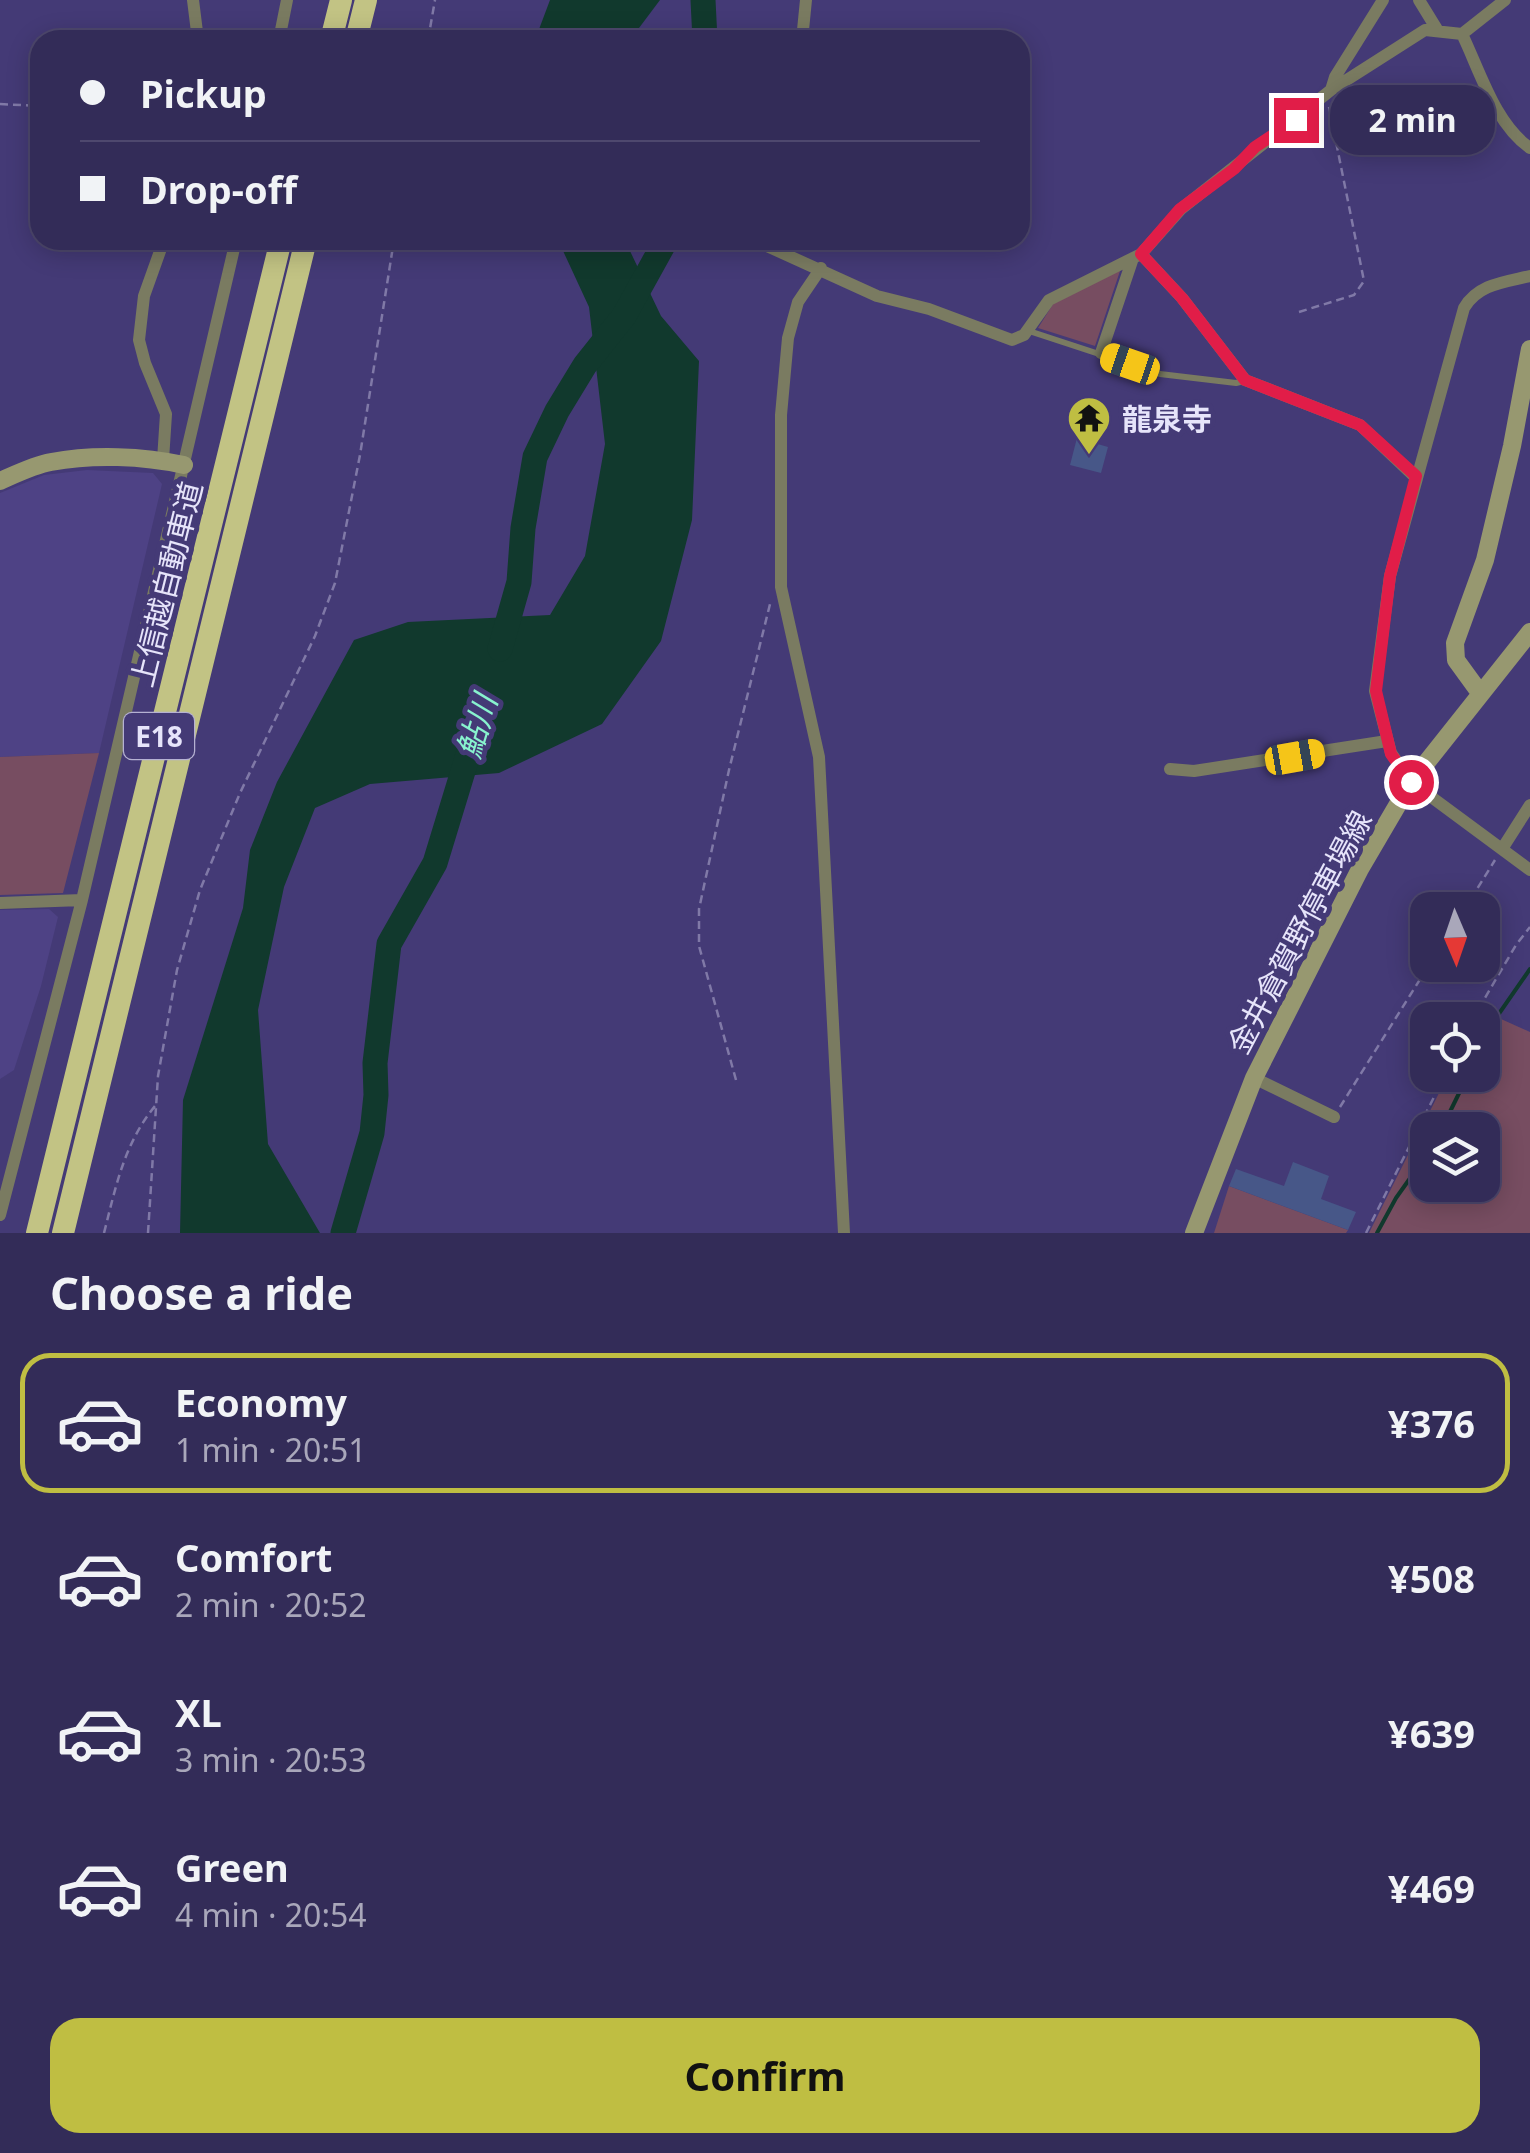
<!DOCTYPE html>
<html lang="en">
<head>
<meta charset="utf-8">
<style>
  :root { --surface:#332c58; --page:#3b345e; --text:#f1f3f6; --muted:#a9a7ba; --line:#4e486e; --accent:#bfbe42 }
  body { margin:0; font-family:"Noto Sans","Noto Sans JP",sans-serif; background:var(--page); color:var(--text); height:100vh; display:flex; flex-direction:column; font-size:38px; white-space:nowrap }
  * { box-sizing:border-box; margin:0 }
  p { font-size:32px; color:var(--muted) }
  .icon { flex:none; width:55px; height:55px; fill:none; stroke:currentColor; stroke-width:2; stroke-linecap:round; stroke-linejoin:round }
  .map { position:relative; height:1233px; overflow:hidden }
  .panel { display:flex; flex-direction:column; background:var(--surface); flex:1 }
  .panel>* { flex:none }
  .hud { position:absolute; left:30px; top:30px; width:1000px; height:220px; border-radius:30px; box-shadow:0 5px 25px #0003,0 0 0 2px var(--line); display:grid; align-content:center; height:220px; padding:0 50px; background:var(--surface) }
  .needle { width:65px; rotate:178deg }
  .buttons { position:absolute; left:1410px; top:892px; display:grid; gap:20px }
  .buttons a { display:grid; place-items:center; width:90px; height:90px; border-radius:20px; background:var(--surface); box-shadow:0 5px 25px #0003,0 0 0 2px var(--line); font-size:50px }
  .end { position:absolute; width:45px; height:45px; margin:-22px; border:12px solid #e11d48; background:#fff; box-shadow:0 0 0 5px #fff }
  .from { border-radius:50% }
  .bubble { position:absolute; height:70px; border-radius:30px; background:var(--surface); box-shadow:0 5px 25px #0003,0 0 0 2px var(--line); font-size:32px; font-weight:700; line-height:70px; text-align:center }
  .car { position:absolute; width:30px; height:60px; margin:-30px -15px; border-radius:12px; box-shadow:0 0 8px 2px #0007; background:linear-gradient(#f5c518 24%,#345 0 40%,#f5c518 0 76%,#345 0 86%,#f5c518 0) }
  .hud b { display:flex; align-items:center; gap:35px; height:95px; font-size:38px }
  .hud b+b { border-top:2px solid var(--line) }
  .hud i { width:25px; height:25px; background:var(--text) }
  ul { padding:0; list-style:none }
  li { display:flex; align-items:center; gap:30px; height:140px; margin:0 20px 15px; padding:0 30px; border:5px solid transparent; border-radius:30px }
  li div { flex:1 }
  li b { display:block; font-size:38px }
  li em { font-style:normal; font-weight:700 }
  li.on { border-color:var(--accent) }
  li>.icon { width:90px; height:90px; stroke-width:1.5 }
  h2 { padding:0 50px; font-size:45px; line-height:120px }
  .action { display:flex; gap:20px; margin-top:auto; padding:20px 50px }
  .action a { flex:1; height:115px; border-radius:30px; background:var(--accent); color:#111; font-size:40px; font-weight:700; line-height:115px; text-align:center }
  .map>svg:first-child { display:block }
  .built { fill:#4e4285 }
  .green { fill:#774d61; fill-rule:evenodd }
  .water { fill:#11392d }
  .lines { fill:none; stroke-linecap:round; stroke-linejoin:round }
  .stream { stroke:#11392d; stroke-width:4 }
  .river { stroke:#11392d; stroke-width:25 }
  .building { fill:#475788 }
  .path { stroke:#8079a7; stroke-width:2.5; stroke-dasharray:8 5; stroke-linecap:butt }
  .lane { stroke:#7a7b61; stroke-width:6 }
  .street { stroke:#7a7b61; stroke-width:12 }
  .secondary { stroke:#979870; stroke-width:18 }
  .highway { stroke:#c2c384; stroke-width:22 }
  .route { stroke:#e11d48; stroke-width:12 }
  .labels { text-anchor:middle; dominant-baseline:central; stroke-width:10; stroke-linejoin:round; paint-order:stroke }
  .shield { fill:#443a76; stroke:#b5b1d2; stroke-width:2.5 }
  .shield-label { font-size:28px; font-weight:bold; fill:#e6e4fa }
  .poi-label { font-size:30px; font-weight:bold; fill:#e6e4fa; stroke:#443a76; text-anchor:start }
  .street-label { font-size:30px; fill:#e6e4fa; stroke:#443a76 }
  .water-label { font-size:32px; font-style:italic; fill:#88f3ce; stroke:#443a76 }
</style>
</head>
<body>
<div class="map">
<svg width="1530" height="1233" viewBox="0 0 1530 1233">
  <rect width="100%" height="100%" fill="#443a76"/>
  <!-- built -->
  <path class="built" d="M87 470 153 473 162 484 99 753 0 757V493L44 475Z
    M49 909 58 917 41 986 14 1070 0 1079V910Z"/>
  <!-- green -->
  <path class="green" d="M1121 268 1095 346 1038 328 1055 301Z
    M99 753 63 893 0 895V757Z
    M1481 1010 1530 1032V1233H1369L1448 1075H1482V1020H1476ZM1428 1130H1482V1185H1428Z
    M1229 1186 1348 1230 1346 1233H1214Z"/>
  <!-- water -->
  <path class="water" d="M550 0H660L630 40H535Z
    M558 240H629L630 251 661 316 699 361 692 520 661 641 602 724 499 773 370 784 315 808 284 887 258 1010 268 1144 320 1233H180L183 1100 243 908 250 850 277 782 354 640 408 622 550 615 585 556 605 444 589 307Z"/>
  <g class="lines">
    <!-- stream -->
    <path class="stream" d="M1482 1046 1496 1018 1530 969
      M1441 1130 1468 1075
      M1377 1233 1396 1198 1428 1153"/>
    <!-- river -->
    <path class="river" d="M703 0 705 40
      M500 649 519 582 523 528 535 457 557 411 585 365 624 316 666 240
      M343 1233 372 1133 376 1095 375 1063 389 944 435 863 471 745"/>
  </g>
  <!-- building -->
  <path class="building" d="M1077 438 1108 447 1101 473 1070 465Z
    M1293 1162 1329 1176 1321 1199 1356 1212 1348 1230 1229 1186 1236 1169 1284 1186Z"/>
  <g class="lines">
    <!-- path -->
    <path class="path" d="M428 40 435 0
      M0 104 40 106
      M1299 312 1354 295 1364 281 1329 107
      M1464 910 1495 860
      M1472 1020 1516 945 1530 927
      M736 1080 699 946V909L729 770 771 600
      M1340 1107 1429 965
      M104 1233C116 1186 124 1144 155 1106
      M148 1233 158 1076 177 970 200 890 240 793 315 636 335 583 360 455 394 240
      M1366 1233 1445 1075"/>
    <!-- lane -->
    <path class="lane" d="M1029 331 1160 374 1236 383 1244 381"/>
    <!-- street -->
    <path class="street" d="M193 0 198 40
      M1419 0 1438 31
      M1462 34C1480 71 1495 124 1530 148
      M279 40 287 0
      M802 40 806 0
      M1331 90 1335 77 1383 0
      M713 244 767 246 877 296 929 309 1012 340 1024 335 1049 300 1141 254 1181 209 1331 90 1425 30 1462 34 1505 0
      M1141 254 1182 298 1245 380 1360 425 1415 477
      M821 268 798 302 788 338 781 415V587L819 757 844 1233
      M1530 276C1505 282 1478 284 1464 308L1390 576 1375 691 1391 753 1411 782 1530 870
      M1101 353 1133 258
      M163 460 166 414 145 363 139 340 144 296 164 240
      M1170 769 1194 771 1387 741
      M1502 849 1530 805
      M0 903 82 900
      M1254 1078 1334 1117
      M0 1215 82 900 236 240"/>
    <!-- secondary -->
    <path class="secondary" d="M0 481C16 474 34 465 51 462 93 454 143 456 184 465
      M1480 693 1456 660 1455 643 1485 560 1512 446 1530 349
      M1194 1233 1254 1078 1360 869 1411 782 1530 632"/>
    <!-- highway -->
    <path class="highway" d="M331 40 341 0
      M356 40 366 0
      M37 1233 281 240
      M63 1233 306 240"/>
  </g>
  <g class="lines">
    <!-- route -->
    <path class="route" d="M1296 120 1255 147 1234 169 1180 209 1141 254 1182 298 1245 380 1360 425 1416 476 1390 576 1376 691 1391 754 1411 782"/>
  </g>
  <!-- icons -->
  <defs>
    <g id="temple-pin" transform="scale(2.25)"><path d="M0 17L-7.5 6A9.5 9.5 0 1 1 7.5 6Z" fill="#bfbe42" stroke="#443a76"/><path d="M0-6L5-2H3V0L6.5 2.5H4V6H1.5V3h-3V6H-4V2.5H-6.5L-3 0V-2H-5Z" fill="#111"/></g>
  </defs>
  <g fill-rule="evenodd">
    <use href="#temple-pin" x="1089" y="418"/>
  </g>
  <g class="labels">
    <!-- shield labels -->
    <rect class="shield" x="124" y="713" width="70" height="46" rx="8"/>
    <g class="shield-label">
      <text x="159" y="736">E18</text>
    </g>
    <!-- poi labels -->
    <g class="poi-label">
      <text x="1122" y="418">龍泉寺</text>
    </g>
    <!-- street labels -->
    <g class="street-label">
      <text transform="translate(166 584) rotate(-76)">上信越自動車道</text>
      <text transform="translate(1299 932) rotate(-62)">金井倉賀野停車場線</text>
    </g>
    <!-- water labels -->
    <g class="water-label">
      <text transform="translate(476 726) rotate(-73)">鮎川</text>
    </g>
  </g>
</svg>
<div class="buttons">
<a><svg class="needle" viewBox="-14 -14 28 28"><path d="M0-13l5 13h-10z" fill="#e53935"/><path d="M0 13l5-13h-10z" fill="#a9a7ba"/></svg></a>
<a><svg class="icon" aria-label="locate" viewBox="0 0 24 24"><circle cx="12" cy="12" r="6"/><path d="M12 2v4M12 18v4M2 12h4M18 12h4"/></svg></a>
<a><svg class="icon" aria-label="layers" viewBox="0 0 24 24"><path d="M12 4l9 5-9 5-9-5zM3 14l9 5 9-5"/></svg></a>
</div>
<i class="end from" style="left:1411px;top:782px"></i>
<i class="end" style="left:1296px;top:120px"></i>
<div class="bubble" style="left:1330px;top:85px;width:165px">2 min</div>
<i class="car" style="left:1130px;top:364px;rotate:289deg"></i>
<i class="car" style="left:1295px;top:757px;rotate:80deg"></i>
<div class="hud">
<b><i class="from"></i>Pickup</b>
<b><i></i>Drop-off</b>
</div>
</div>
<section class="panel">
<h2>Choose a ride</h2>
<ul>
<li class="on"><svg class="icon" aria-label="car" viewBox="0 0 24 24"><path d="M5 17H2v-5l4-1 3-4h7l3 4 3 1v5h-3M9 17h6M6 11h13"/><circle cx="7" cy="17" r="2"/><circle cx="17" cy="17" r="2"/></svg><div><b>Economy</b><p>1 min · 20:51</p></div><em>¥376</em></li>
<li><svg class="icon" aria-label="car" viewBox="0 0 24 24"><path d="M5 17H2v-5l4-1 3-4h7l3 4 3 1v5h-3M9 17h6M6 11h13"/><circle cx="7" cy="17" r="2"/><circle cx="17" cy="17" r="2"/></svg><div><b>Comfort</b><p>2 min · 20:52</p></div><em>¥508</em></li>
<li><svg class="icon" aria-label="car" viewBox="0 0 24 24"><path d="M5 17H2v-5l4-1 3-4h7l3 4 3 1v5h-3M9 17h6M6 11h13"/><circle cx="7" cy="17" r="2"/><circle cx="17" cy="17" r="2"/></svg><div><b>XL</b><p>3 min · 20:53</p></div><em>¥639</em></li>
<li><svg class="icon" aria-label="car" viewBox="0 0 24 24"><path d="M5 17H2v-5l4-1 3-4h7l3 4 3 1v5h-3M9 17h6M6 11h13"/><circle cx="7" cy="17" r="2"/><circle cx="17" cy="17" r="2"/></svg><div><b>Green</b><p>4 min · 20:54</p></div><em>¥469</em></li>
</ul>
<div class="action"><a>Confirm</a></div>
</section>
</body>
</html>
